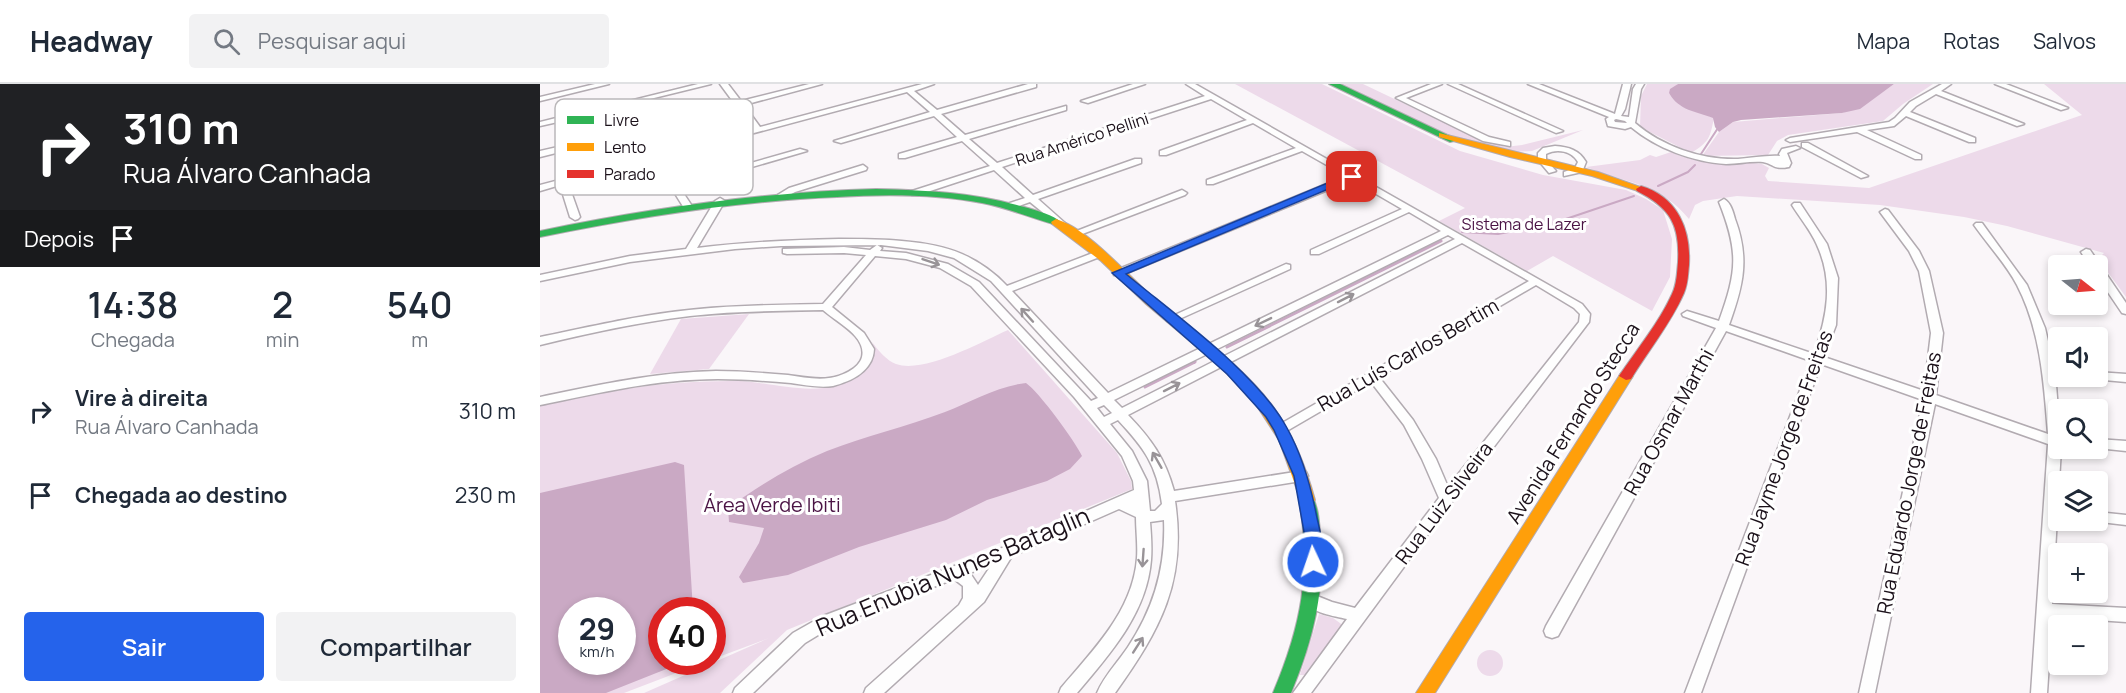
<!DOCTYPE html>
<html lang="pt">
<meta charset="utf-8">
<style>
:root{--surface:#fff;--page:#f2f2f3;--text:#1f2937;--muted:#747a83;--line:#e0e1e3;--accent:#2563eb}
body{margin:0;font-family:Manrope,sans-serif;background:var(--page);color:var(--text);height:100vh;display:flex;flex-direction:column;font-size:22px;white-space:nowrap}
*{box-sizing:border-box;margin:0}
p{font-size:20px;color:var(--muted)}
.icon{flex:none;width:33px;height:33px;fill:none;stroke:currentColor;stroke-width:2;stroke-linecap:round;stroke-linejoin:round}
.map{position:relative;flex:1;overflow:hidden}
.sheet{display:flex;flex-direction:column;background:var(--surface);width:540px}
.sheet>*{flex:none}
.hud{background:#202124;color:#fff;overflow:hidden}
.needle{width:39px;rotate:107deg}
.tools{position:absolute;left:1508px;top:171px;display:grid;gap:12px}
.tools a{display:grid;place-items:center;width:60px;height:60px;border-radius:6px;background:var(--surface);box-shadow:0 3px 9px #0003;font-size:30px}
.speed{position:absolute;left:18px;top:513px;display:flex;gap:12px;font-size:30px;font-weight:700;text-align:center}
.speed>*{display:grid;place-content:center;width:78px;height:78px;border-radius:50%;background:var(--surface);box-shadow:0 3px 9px #0003;line-height:1}
.speed small{font-size:15px;font-weight:400}
.speed .limit{border:9px solid #d22;background:#fff;color:#111}
.pin{position:absolute;display:grid;place-items:center;width:51px;height:51px;color:#fff;margin:-26px;border-radius:12px;box-shadow:0 3px 9px #0006}
.me{position:absolute;width:66px;margin:-33px;rotate:357deg;stroke-linejoin:round;filter:drop-shadow(0 0 4px #0008)}
.turn{display:flex;align-items:center;gap:21px;height:126px;padding:0 24px;font-size:27px}
.turn .icon{width:78px;height:78px;stroke-width:2.5}
.turn b{display:block;font-size:42px;line-height:51px}
.then{display:flex;align-items:center;height:57px;padding:0 24px;background:#0003;gap:12px;font-size:22px}
.eta{display:flex;justify-content:space-evenly;align-items:center;height:102px;text-align:center}
.eta b{font-size:36px;font-weight:600;line-height:42px}
.primary-button{display:flex;gap:12px;margin-top:auto;padding:12px 24px}
.primary-button a{flex:1;height:69px;border-radius:6px;background:var(--accent);color:#fff;font-size:24px;font-weight:600;line-height:69px;text-align:center}
.primary-button a+a{background:var(--page);color:var(--text)}
ul{padding:0;list-style:none}
li{display:flex;align-items:center;gap:18px;height:84px;padding:0 24px}
li div{flex:1}
li b{display:block;font-size:22px}
li em{font-style:normal}
header{display:flex;align-items:center;gap:36px;box-sizing:border-box;height:84px;padding:0 30px;background:var(--surface);border-bottom:2px solid var(--line)}
header strong{font-size:28px}
nav{display:flex;gap:33px;margin-inline-start:auto;font-size:21px}
.search{width:420px;height:54px;background:var(--page);display:flex;align-items:center;gap:15px;box-sizing:border-box;padding:0 21px;border-radius:6px;color:var(--muted);font-size:22px}
main{display:flex;flex:1;min-height:0}
.map>svg:first-child{display:block}
</style>
<header>
<strong>Headway</strong>
<div class="search"><svg class="icon" aria-label="search" viewBox="0 0 24 24"><circle cx="10" cy="10" r="6"/><path d="M15 15l6 6"/></svg>Pesquisar aqui</div>
<nav><a>Mapa</a><a>Rotas</a><a>Salvos</a></nav>
</header>
<main>
<section class="sheet">
<div class="hud">
<div class="turn"><svg class="icon" aria-label="right" viewBox="0 0 24 24"><path d="M7 20v-9h11M14 6l5 5-5 5"/></svg><div><b>310 m</b>Rua Álvaro Canhada</div></div>
<div class="then">Depois<svg class="icon" aria-label="arrive" viewBox="0 0 24 24"><path d="M6 21V4h12l-3 4 3 4H6"/></svg></div>
</div>
<div class="eta">
<div><b>14:38</b><p>Chegada</p></div>
<div><b>2</b><p>min</p></div>
<div><b>540</b><p>m</p></div>
</div>
<ul>
<li><svg class="icon" aria-label="right" viewBox="0 0 24 24"><path d="M7 20v-9h11M14 6l5 5-5 5"/></svg><div><b>Vire à direita</b><p>Rua Álvaro Canhada</p></div><em>310 m</em></li>
<li><svg class="icon" aria-label="arrive" viewBox="0 0 24 24"><path d="M6 21V4h12l-3 4 3 4H6"/></svg><div><b>Chegada ao destino</b></div><em>230 m</em></li>
</ul>
<div class="primary-button"><a>Sair</a><a>Compartilhar</a></div>
</section>
<div class="map">
<svg width="1586" height="609" viewBox="0 0 1586 609">
<rect width="100%" height="100%" fill="#faf6f9"/>
<!-- green -->
<g fill="#eddaea" fill-rule="evenodd">
<polygon points="695,0 782,0 920,67 1003,91 1086,106 1106,115 1123,126 1132,155 1130,193 1112,227 1013,172 987,187 899,137 925,124"/>
<polygon points="798,0 823,0 928,50 965,63 982,61 1043,46 992,67 973,68 913,53"/>
<path d="M1107,0H1138L1129,9C1139,27 1157,26 1174,34C1170,54 1169,58 1151,69L1100,43L1101,12Z"/>
<polygon points="1354,0 1393,0 1363,20 1343,37 1248,51 1237,57 1228,71 1162,72 1179,48 1193,38 1302,29 1324,21"/>
<path d="M1504,0H1586V213L1558,175L1564,169L1467,142L1424,133L1340,121L1197,112L1163,117L1155,121L1149,135C1120,99 1085,99 1046,83L1100,76L1110,71L1116,73L1131,68C1167,84 1187,75 1222,80L1229,84L1225,92L1228,97L1329,104L1542,31Z"/>
<polygon points="209,230 169,285 110,290 141,235"/>
<path d="M468,246L577,369L591,397L592,405L247,546L180,609H104L229,554L173,575L172,526H122V578H165L84,609H0V322C51,311 102,300 154,298C169,297 185,297 200,297C227,298 269,311 295,301C311,295 343,279 332,258C338,266 347,277 356,280C384,290 441,258 468,246ZM32,526H82V578H32Z"/>
<polygon points="779,530 793,534 804,542 768,591 760,591"/>
<circle cx="950" cy="579" r="13"/>
</g>
<!-- water -->
<g fill="#caa9c4" fill-rule="evenodd">
<path d="M1138,0H1354L1320,25L1302,29L1201,36L1193,38L1179,48L1175,43L1173,34C1156,27 1139,27 1129,9L1130,5Z"/>
<path d="M486,299C499,308 535,357 542,372L530,385L507,397L447,416L406,436L319,463L248,491L203,499L199,493L219,459L224,444L189,438L188,424C220,401 251,382 287,367C325,352 366,343 405,328C431,318 458,302 486,299Z"/>
<path d="M135,378L144,381L153,526H122V578H144L66,609H0V409ZM32,526H82V578H32Z"/>
</g>
<g fill="none" stroke-linecap="round" stroke-linejoin="round">
<!-- stream-far1 -->
<g stroke="#caa9c4" stroke-width="2">
<polyline points="1161,70 1178,44"/>
<polyline points="1118,102 1148,88 1155,81"/>
<polyline points="922,148 958,150 1011,140 1094,112"/>
</g>
<!-- stream -->
<g stroke="#caa9c4" stroke-width="3">
<polyline points="687,263 901,157"/>
<polyline points="605,303 655,278"/>
</g>
<!-- street casing -->
<g stroke="#b2abb1" stroke-width="3">
<g id="street">
<polygon points="55,0 69,0 0,17 0,13"/>
<polygon points="158,0 171,0 57,28 53,26"/>
<path d="M180,0H188L201,17L269,0H282L204,21L220,43L382,0H394L374,7L397,26L488,0H496V3L401,30L425,51L526,22V26L429,55L457,79L665,12L646,0H655L1042,220L1050,230L1049,238L911,419L771,609H753L807,535C794,532 771,529 764,516L767,511L772,510L792,518L815,524L899,414L882,375L864,341L831,298L745,348H737L735,345L737,342L989,197L922,159L588,331C611,355 625,374 634,407L761,387L766,388L768,392L766,396L761,397L635,417C647,498 620,546 575,609H557C564,592 578,578 588,563C614,524 626,483 624,436L610,438C611,450 612,463 611,476C607,529 570,570 537,609H519L521,604C553,566 593,527 597,474C598,461 596,446 596,433L579,425L472,472L444,518L344,609H324L326,604L419,521L423,514V502L414,495L293,542L265,559L213,609H193L195,604L253,549L283,532L462,464L594,406L593,397L582,372L534,313L431,202L400,184L366,175L335,172L292,223L324,249L334,265C333,287 312,297 293,302C279,304 265,301 251,299C227,297 202,295 178,295C117,295 59,309 0,321V313C58,301 116,288 176,287C200,287 224,289 248,291C262,293 276,296 289,294C300,293 319,285 322,273C327,252 296,238 283,226C239,227 194,227 150,232C99,238 49,249 0,261V253C49,243 99,231 149,226C194,221 238,221 283,220L326,171L304,169L247,170L243,169V165L304,163L330,166L337,161L342,164L340,167L366,169L408,180L439,198L551,317L558,314L451,197L414,174L388,167L341,161L241,162L195,165L90,178L0,197V191L90,172L146,165L175,117L180,114L185,117L157,164C204,158 251,156 299,155C336,155 388,155 422,170C438,177 455,189 467,202L558,167L562,168V172L472,207L568,309L901,147L869,128L779,170H771V166L862,125L812,96L582,191H574V187L806,92L762,67L673,100H667V96L756,64L713,39L626,71H620V67L707,36L671,15L462,83L493,111L595,75H601V79L498,115L525,139V143L522,144L490,118L473,124H467V120L485,114L454,86L378,111H372V107L450,82L422,57L365,74H359V70L417,53L394,32L301,59L294,57L390,28L367,8L121,74L137,100L260,65L267,67L140,104L152,122L150,124H144L114,76L28,99L40,133L38,135L35,136L30,133L20,101L0,107V101L213,45L197,23L83,52L79,50L194,19ZM908,151L915,155L582,324L574,316ZM996,201L1034,224L1040,230L1039,238L908,403L896,375L873,336L839,293ZM564,321L572,329L564,333L557,324ZM578,336C604,364 617,381 622,420L615,427H610L607,397L592,367L570,340ZM452,480L438,501L430,489Z"/>
<polygon points="593,0 605,0 548,19 541,17"/>
<polygon points="891,0 902,0 866,14 949,53 970,58 970,62 943,57 856,14"/>
<polygon points="908,0 918,0 1023,47 1016,49"/>
<path d="M988,0H999L1075,30L1083,0H1091L1085,25L1081,32L1089,33L1093,5L1096,0H1104L1101,5L1095,39C1123,63 1162,76 1198,75C1212,74 1227,71 1240,72L1239,70L1242,65L1256,62L1260,64L1247,69L1251,79L1249,83C1233,86 1234,80 1223,78C1211,77 1198,80 1186,80C1153,78 1116,64 1091,43L1085,45L1068,42L1066,35L1069,33ZM1076,35L1085,37L1087,39L1075,38L1074,36Z"/>
<polygon points="1402,0 1411,0 1401,7 1484,40 1477,42 1396,10 1376,22 1370,28 1435,54 1435,58 1429,58 1366,32 1354,42 1327,46 1381,71 1381,75 1375,75 1317,48 1250,58 1246,56 1250,54 1349,38 1355,34 1370,18"/>
<polygon points="1455,0 1466,0 1528,24 1521,26"/>
<polygon points="28,31 31,31 31,35 0,42 0,38"/>
<polygon points="57,54 60,54 60,58 0,73 0,67"/>
<polygon points="1262,59 1268,59 1328,92 1321,94 1262,63"/>
<path d="M1015,62C1029,63 1039,66 1046,78L1042,88L1024,92V88L1035,84L1038,78C1032,67 1017,64 1006,70V76L1016,87L1009,89L998,76V69L1003,64Z"/>
<polygon points="323,81 327,84 326,86 255,108 244,114 238,114 236,112 249,104"/>
<polygon points="642,106 647,109 645,111 537,152 534,153 529,150"/>
<path d="M1184,115C1191,119 1193,128 1195,135C1210,175 1203,202 1189,241L1274,270C1287,233 1294,198 1277,161C1271,147 1260,134 1252,121L1254,119H1260L1287,160L1298,194L1296,241L1284,273L1384,307L1391,249L1379,187L1369,167L1340,128L1345,125L1348,126L1379,167L1389,187L1403,249L1396,311L1508,350C1504,300 1501,247 1477,201C1466,180 1448,161 1434,141L1436,139H1442L1487,201L1505,244L1515,288L1518,326V364H1521L1512,520L1586,524V538L1512,533L1507,609H1491L1508,360L1395,320L1335,609H1319L1383,316L1281,280L1161,609H1145L1271,277L1186,247L1018,552L1012,554L1006,552L1004,547L1006,542L1176,244L1143,232L1142,230L1147,227L1179,237C1197,187 1199,168 1179,118Z"/>
<polygon points="1546,165 1550,166 1586,219 1586,230 1582,229 1557,192 1557,182 1550,182 1541,168"/>
<polygon points="746,180 750,181 750,185 635,237 627,237 626,235"/>
<polygon points="1557,288 1586,290 1586,298 1553,295 1551,292 1557,292"/>
<polygon points="1557,355 1586,357 1586,367 1557,364"/>
<polygon points="1557,428 1586,431 1586,441 1552,437 1557,436"/>
</g>
</g>
<!-- fast casing -->
<g stroke="#b2abb1" stroke-width="2">
<g id="fast">
<polygon points="789,0 800,0 918,56 910,58"/>
<path d="M336,105C388,106 438,109 488,124C498,127 513,131 521,138L516,141C491,134 468,124 442,119C395,110 345,110 297,113C197,117 98,133 0,153V147C111,124 223,108 336,105Z"/>
<path d="M767,410L772,412C778,422 779,436 780,448C786,505 773,556 751,609H733C761,543 772,488 759,416L762,412Z"/>
</g>
</g>
<!-- slow casing -->
<g stroke="#b2abb1" stroke-width="2">
<g id="slow">
<polygon points="899,49 1058,88 1106,105 1101,108 1052,92 970,73 899,53"/>
<path d="M516,135C549,145 589,193 616,216C656,251 702,280 734,324C754,352 766,383 775,416L772,420L767,422L762,420L739,356L711,313L677,280L606,220L561,177L512,140L511,138Z"/>
<polygon points="1086,288 1093,292 895,609 876,609 1081,289"/>
</g>
</g>
<!-- jam casing -->
<g stroke="#b2abb1" stroke-width="2">
<path id="jam" d="M1101,102C1138,113 1151,146 1149,181C1148,190 1148,200 1144,209C1131,239 1108,267 1091,295L1086,296L1079,292C1097,265 1119,239 1132,210C1137,200 1137,188 1138,178C1140,140 1130,124 1097,107L1096,105Z"/>
</g>
<!-- street -->
<use href="#street" fill="#fefefe" fill-rule="evenodd"/>
<!-- fast -->
<use href="#fast" fill="#30b455" fill-rule="evenodd"/>
<!-- slow -->
<use href="#slow" fill="#ff9f0a" fill-rule="evenodd"/>
<!-- jam -->
<use href="#jam" fill="#e5322d" fill-rule="evenodd"/>
</g>
<!-- one-way arrows -->
<defs><path id="oneway-shaft" d="M-6 0H5M1.5-3L5.5 0L1.5 3" fill="none" stroke-width="1.6" stroke-linecap="round" stroke-linejoin="round" transform="scale(1.5)"/></defs>
<g stroke="#989397">
<use href="#oneway-shaft" transform="translate(391 178) rotate(19)"/>
<use href="#oneway-shaft" transform="translate(806 214) rotate(-27)"/>
<use href="#oneway-shaft" transform="translate(487 231) rotate(-132)"/>
<use href="#oneway-shaft" transform="translate(723 238) rotate(154)"/>
<use href="#oneway-shaft" transform="translate(632 303) rotate(-27)"/>
<use href="#oneway-shaft" transform="translate(617 376) rotate(-120)"/>
<use href="#oneway-shaft" transform="translate(603 474) rotate(94)"/>
<use href="#oneway-shaft" transform="translate(598 561) rotate(-57)"/>
</g>
<!-- route -->
<path fill="#2563eb" stroke="#184099" stroke-width="1.5" d="M809,90L817,93L586,190C634,230 718,290 747,344C762,371 770,399 776,429C779,445 787,467 779,483L773,485L768,483L765,478L766,459L754,392L734,346L726,333L687,290L572,189Z"/>
<g text-anchor="middle" stroke-width="6" stroke-linejoin="round" paint-order="stroke">
<!-- far-street labels -->
<g font-size="16" fill="#1b111a" stroke="#fff">
<text transform="translate(542 55) rotate(-18)" y="6">Rua Américo Pellini</text>
</g>
<!-- far-park labels -->
<g font-size="16" fill="#4a1344" stroke="#fff">
<text x="984" y="146">Sistema de Lazer</text>
</g>
<!-- street labels -->
<g font-size="20" fill="#1b111a" stroke="#fff">
<text transform="translate(868 271) rotate(-30)" y="7">Rua Luís Carlos Bertim</text>
<text transform="translate(1129 338) rotate(-61)" y="7">Rua Osmar Marthi</text>
<text transform="translate(1033 339) rotate(-58)" y="7">Avenida Fernando Stecca</text>
<text transform="translate(1244 364) rotate(-70)" y="7">Rua Jayme Jorge de Freitas</text>
<text transform="translate(1369 399) rotate(-79)" y="7">Rua Eduardo Jorge de Freitas</text>
<text transform="translate(904 419) rotate(-53)" y="7">Rua Luiz Silveira</text>
</g>
<!-- park labels -->
<g font-size="20" fill="#4a1344" stroke="#fff">
<text x="232" y="428">Área Verde Ibiti</text>
</g>
<!-- near-street labels -->
<g font-size="24" fill="#1b111a" stroke="#fff">
<text transform="translate(413 488) rotate(-23)" y="8">Rua Enubia Nunes Bataglin</text>
</g>
</g>
<!-- legend -->
<rect x="15" y="15" width="198" height="96" rx="9" fill="#fff" stroke="#bbb8ba" stroke-width="1.5"/>
<rect x="27" y="32" width="27" height="8" fill="#30b455"/>
<rect x="27" y="59" width="27" height="8" fill="#ff9f0a"/>
<rect x="27" y="86" width="27" height="8" fill="#e5322d"/>
<g font-size="16" fill="#1b111a">
<text x="64" y="42">Livre</text>
<text x="64" y="69">Lento</text>
<text x="64" y="96">Parado</text>
</g>
</svg>
<div class="tools">
<a><svg class="needle" viewBox="-14 -14 28 28"><path d="M0-13l5 13h-10z" fill="#e53935"/><path d="M0 13l5-13h-10z" fill="#747a83"/></svg></a>
<a><svg class="icon" aria-label="sound" viewBox="0 0 24 24"><path d="M4 9h4l5-4v14l-5-4H4zM17 9q2 3 0 6"/></svg></a>
<a><svg class="icon" aria-label="search" viewBox="0 0 24 24"><circle cx="10" cy="10" r="6"/><path d="M15 15l6 6"/></svg></a>
<a><svg class="icon" aria-label="layers" viewBox="0 0 24 24"><path d="M12 4l9 5-9 5-9-5zM3 14l9 5 9-5"/></svg></a>
<a>+</a>
<a>−</a>
</div>
<div class="speed"><div>29<small>km/h</small></div><div class="limit">40</div></div>
<div class="pin" style="left:812px;top:93px;background:#d93025"><svg class="icon" aria-label="arrive" viewBox="0 0 24 24"><path d="M6 21V4h12l-3 4 3 4H6"/></svg></div>
<svg class="me" style="left:773px;top:478px" viewBox="-20 -20 40 40"><circle r="17" fill="#2563eb" stroke="#fff" stroke-width="3"/><path d="M0-11L8 9 0 5-8 9z" fill="#fff"/></svg>
</div>
</main>
